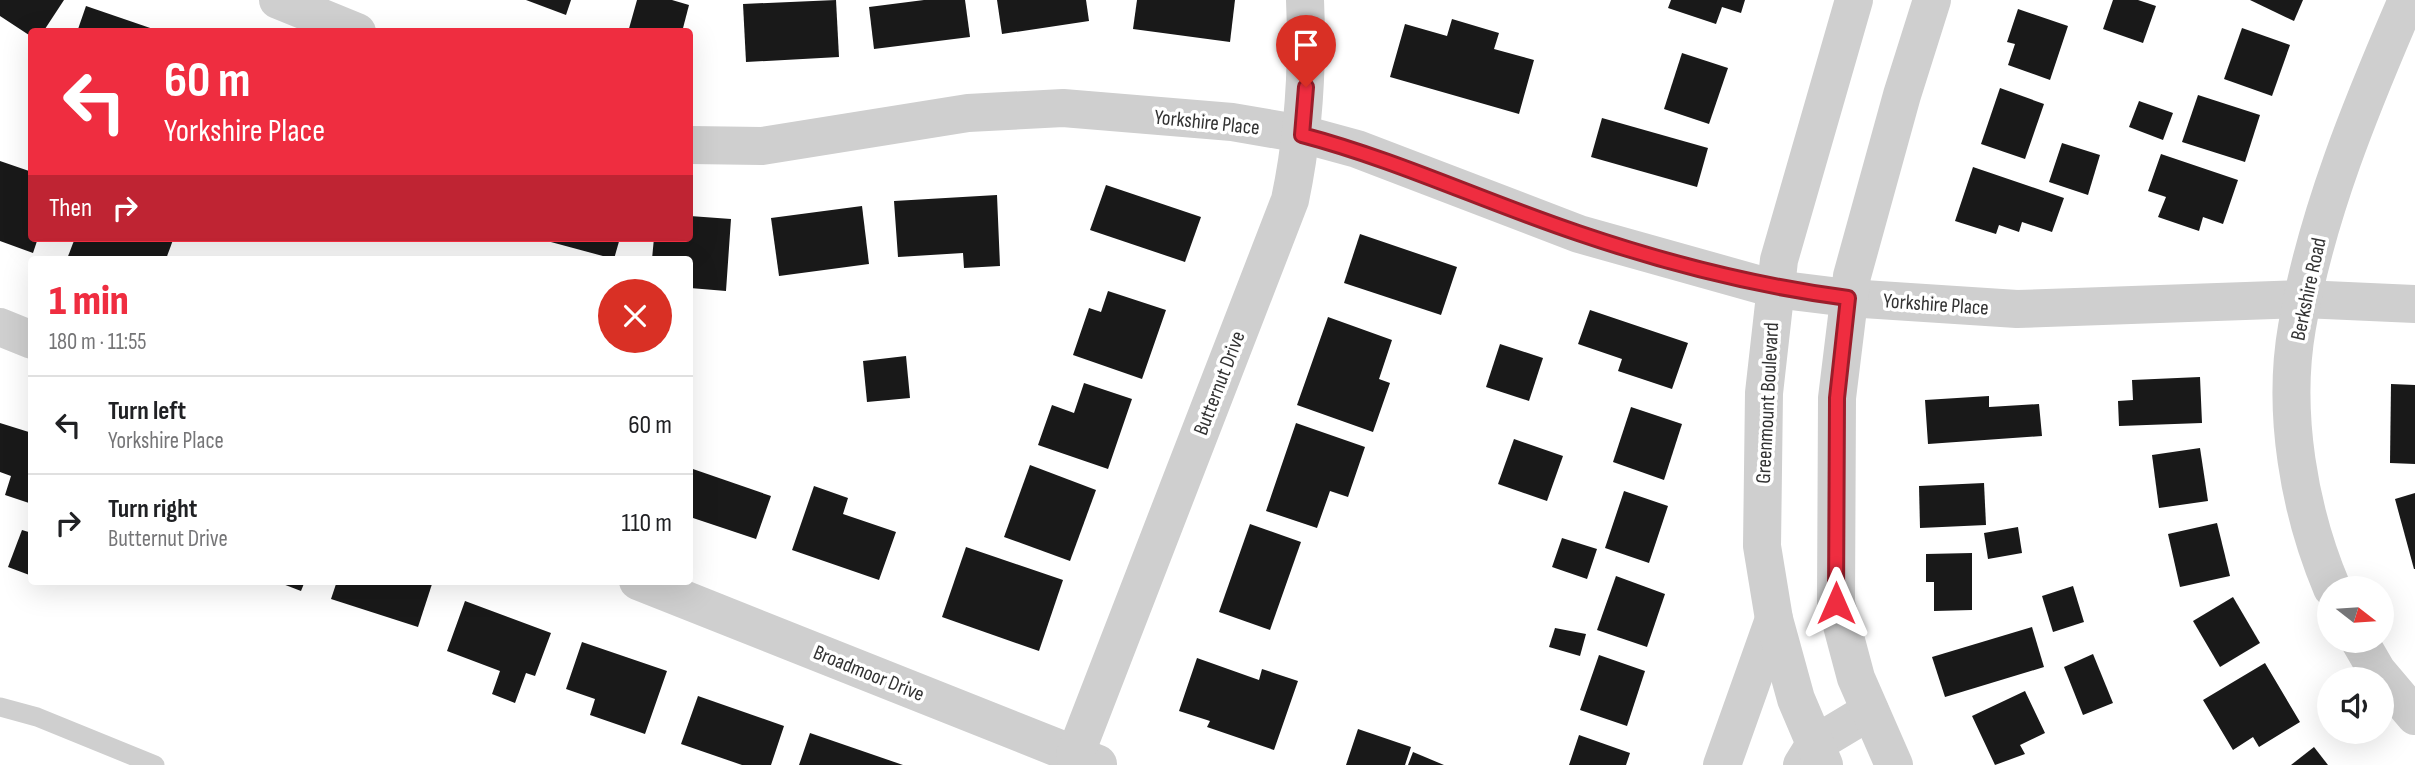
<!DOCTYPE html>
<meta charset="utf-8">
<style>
:root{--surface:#fff;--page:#f2f2f2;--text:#202124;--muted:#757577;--line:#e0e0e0;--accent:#ef2d40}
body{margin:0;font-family:"Sofia Sans Condensed",sans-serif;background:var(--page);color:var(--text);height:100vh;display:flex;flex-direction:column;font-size:26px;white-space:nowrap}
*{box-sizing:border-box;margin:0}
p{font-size:23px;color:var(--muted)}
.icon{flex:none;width:38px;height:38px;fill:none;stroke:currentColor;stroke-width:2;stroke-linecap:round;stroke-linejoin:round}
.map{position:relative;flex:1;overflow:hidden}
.sheet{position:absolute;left:28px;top:256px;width:665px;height:329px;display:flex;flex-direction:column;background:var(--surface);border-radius:7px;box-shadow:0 7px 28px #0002}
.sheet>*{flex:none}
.guide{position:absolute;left:28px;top:28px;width:665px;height:214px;border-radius:7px;box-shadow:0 7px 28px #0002;background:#ef2d40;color:#fff;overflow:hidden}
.needle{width:46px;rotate:107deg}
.fabs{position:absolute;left:2317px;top:576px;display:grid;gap:14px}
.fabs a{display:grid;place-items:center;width:77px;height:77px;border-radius:50%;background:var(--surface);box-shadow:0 7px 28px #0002;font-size:35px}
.pin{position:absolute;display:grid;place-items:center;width:60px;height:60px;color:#fff;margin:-72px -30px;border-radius:50% 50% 50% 0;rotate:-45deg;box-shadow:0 0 7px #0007}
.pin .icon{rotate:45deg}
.me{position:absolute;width:77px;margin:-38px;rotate:0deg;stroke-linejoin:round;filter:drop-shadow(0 0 5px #0008)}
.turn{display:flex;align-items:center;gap:24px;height:147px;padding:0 21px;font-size:32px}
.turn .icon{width:91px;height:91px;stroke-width:2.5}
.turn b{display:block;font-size:49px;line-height:60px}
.then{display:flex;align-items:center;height:66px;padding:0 21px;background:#0003;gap:14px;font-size:26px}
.round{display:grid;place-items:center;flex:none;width:74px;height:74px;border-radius:37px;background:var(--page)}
.head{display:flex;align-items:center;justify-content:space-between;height:119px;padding:0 21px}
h1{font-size:42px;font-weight:800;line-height:52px;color:var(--accent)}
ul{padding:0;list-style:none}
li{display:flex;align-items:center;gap:21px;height:98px;padding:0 21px;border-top:2px solid var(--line)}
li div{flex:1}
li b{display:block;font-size:26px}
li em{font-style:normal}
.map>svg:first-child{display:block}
</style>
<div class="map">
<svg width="2415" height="765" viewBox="0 0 2415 765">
<rect width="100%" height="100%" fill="#fff"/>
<!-- building -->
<g fill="#191919">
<polygon points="0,0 64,0 43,32 32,32 32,37 0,16"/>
<polygon points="526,0 571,0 566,15"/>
<polygon points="637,0 672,0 689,5 682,32 628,32"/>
<polygon points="836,0 839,57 746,62 743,4"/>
<polygon points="924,0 965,0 970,37 874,49 869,7"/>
<polygon points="997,0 1086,0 1089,21 1002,34"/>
<polygon points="1137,0 1235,0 1230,42 1133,29"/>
<polygon points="1671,0 1745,0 1741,13 1722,7 1716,24 1668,8"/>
<polygon points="2113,0 2138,0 2156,6 2143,43 2103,29"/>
<polygon points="2250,0 2303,0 2294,21"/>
<polygon points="86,6 159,31 159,32 77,32"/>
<polygon points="2018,9 2068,26 2050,80 2008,65 2015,44 2007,42"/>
<polygon points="1452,19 1499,33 1494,49 1534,60 1519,114 1390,77 1405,24 1447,36"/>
<polygon points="2242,28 2290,45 2272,96 2224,79"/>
<polygon points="1682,53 1728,68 1709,124 1664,109"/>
<polygon points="2000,88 2044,104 2025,159 1981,144"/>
<polygon points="2198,95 2260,115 2245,162 2182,142"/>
<polygon points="2139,101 2173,113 2163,140 2129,127"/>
<polygon points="1602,118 1708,148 1697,187 1591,157"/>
<polygon points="2062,143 2100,155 2088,195 2049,182"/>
<polygon points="2161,154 2238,180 2223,224 2203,217 2199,231 2158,217 2166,197 2148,191"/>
<polygon points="0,161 32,172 32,238 38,238 33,253 0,241"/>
<polygon points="1973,167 2064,198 2052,232 2022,222 2019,232 1999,225 1996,234 1955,221"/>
<polygon points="1106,185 1201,217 1185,262 1090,230"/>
<polygon points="997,195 1000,266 964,268 963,253 898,257 894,201"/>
<polygon points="862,206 869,264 779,276 771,218"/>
<polygon points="690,216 731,219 726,291 690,288 690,259 652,259 654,238 690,238"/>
<polygon points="1360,234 1457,267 1441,315 1344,283"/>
<polygon points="75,238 166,238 173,240 166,259 67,259"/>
<polygon points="536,238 620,238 614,259"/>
<polygon points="1108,291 1166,310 1142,379 1073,355 1089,308 1101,312"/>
<polygon points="1590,310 1688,343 1672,389 1618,371 1622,359 1578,344"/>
<polygon points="1328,317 1392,340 1379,379 1390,383 1373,432 1297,405"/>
<polygon points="1500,344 1543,358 1529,401 1486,387"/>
<polygon points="906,356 910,398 867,402 863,361"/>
<polygon points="2200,377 2202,423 2119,426 2118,401 2133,400 2132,380"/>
<polygon points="1084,383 1132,399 1108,469 1038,445 1052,405 1074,413"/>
<polygon points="2391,384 2415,385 2415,464 2390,463"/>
<polygon points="1989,396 1989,407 2039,404 2042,436 1928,444 1925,400"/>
<polygon points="1631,407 1682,424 1664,480 1613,462"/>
<polygon points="0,423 32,433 32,504 5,495 11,476 0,472"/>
<polygon points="1296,423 1365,447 1348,497 1330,491 1317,528 1266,511"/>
<polygon points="1514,439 1563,456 1547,501 1498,484"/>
<polygon points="2200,448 2208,501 2159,508 2152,455"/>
<polygon points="1030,465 1096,490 1070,561 1004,537"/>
<polygon points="690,468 771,496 756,539 690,517"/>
<polygon points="1984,483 1986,525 1920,528 1919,486"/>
<polygon points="814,486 848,498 843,514 896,532 879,580 792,550"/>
<polygon points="1624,491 1668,506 1649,563 1605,548"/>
<polygon points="2415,493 2415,569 2414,569 2395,499"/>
<polygon points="2217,523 2230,576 2180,587 2168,534"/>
<polygon points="1250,524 1301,542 1270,630 1219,612"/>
<polygon points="2018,527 2022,553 1988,559 1984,533"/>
<polygon points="22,530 32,533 32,576 8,567"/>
<polygon points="1562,538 1597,549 1587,579 1552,567"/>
<polygon points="966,547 1063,580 1039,651 942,617"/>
<polygon points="1972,553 1972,610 1934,611 1934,582 1926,582 1926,554"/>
<polygon points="1616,576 1665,594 1647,647 1597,630"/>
<polygon points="275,581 305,581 301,591"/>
<polygon points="337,581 433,581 418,627 331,599"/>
<polygon points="2073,586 2084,622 2053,632 2042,596"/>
<polygon points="2233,597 2260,643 2220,667 2193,621"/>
<polygon points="465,601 551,633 535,676 526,673 515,703 492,694 500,671 447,651"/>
<polygon points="2032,627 2044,667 1945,697 1932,657"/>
<polygon points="1555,628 1586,634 1580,656 1549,647"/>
<polygon points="582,642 667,671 645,734 590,715 595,699 566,689"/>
<polygon points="2093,654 2113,703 2083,715 2064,667"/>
<polygon points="1599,655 1645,671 1627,726 1580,710"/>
<polygon points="1197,658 1259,680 1262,669 1298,681 1274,750 1207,727 1210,721 1179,711"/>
<polygon points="2265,663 2300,722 2259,747 2253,737 2233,750 2203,700"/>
<polygon points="2025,691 2045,733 2020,745 2025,754 1995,765 1972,716"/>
<polygon points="698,696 784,726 771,765 742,765 681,744"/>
<polygon points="1358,729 1411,747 1405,765 1346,765"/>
<polygon points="810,733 903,765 799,765"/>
<polygon points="1579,735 1630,753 1626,765 1569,765"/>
<polygon points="2314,747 2328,765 2291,765"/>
<polygon points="1413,752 1444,765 1408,765"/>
</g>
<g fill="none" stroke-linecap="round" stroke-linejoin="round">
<!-- lane -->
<polyline stroke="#cfcfcf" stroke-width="19" points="0,707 37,717 155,765"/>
<!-- street -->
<g stroke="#cfcfcf" stroke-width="38">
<polyline points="278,0 357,32"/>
<polyline points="690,145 762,146 968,113 1063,108 1232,122 1302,134 1357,149 1579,234 1775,289 1848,298 2017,309 2303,299 2415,304"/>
<polyline points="0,327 32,340"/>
<polyline points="638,581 1098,764"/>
<path d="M2332,588C2299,510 2282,412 2297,327C2316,215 2362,104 2407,0"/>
<polyline points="2359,640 2377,671 2415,716"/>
<path d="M1075,755L1290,200C1304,133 1308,68 1305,0"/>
<polyline points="1722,765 1774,619"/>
<polyline points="1802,765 1815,744 1870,711"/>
<polyline points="1824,765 1796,699 1774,619 1762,546 1764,393 1779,260 1854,0"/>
<polyline points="1894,765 1856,678 1836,603 1837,398 1852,276 1902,95 1932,0"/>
</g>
</g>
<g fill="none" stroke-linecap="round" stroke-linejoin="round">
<!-- route casing -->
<g stroke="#9b1d2a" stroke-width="18">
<path id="route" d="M1306,87L1302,135C1397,160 1485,202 1578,233C1666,263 1756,286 1848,298L1837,398L1836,603"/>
</g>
<!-- route -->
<use href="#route" stroke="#ef2d40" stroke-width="12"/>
</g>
<g text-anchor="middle" stroke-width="7" stroke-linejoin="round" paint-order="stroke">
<!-- street labels -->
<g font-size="21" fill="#323232" stroke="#fff">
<text transform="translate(1207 122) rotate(6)" y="7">Yorkshire Place</text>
<text transform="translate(2308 289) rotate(-78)" y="7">Berkshire Road</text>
<text transform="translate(1936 304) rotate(4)" y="7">Yorkshire Place</text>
<text transform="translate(1219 383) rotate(-69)" y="7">Butternut Drive</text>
<text transform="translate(1767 403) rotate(-87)" y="7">Greenmount Boulevard</text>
<text transform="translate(869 673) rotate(22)" y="7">Broadmoor Drive</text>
</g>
</g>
</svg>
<div class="fabs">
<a><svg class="needle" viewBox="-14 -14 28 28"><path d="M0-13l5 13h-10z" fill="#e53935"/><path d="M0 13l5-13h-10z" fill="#757577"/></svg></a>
<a><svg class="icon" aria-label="sound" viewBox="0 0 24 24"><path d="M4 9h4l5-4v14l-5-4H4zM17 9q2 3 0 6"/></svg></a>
</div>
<div class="pin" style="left:1306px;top:87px;background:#d93025"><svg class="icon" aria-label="arrive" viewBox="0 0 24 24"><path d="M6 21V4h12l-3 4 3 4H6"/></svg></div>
<svg class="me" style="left:1836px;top:603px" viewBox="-20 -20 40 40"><path d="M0-17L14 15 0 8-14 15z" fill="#ef2d40" stroke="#fff" stroke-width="4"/></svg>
<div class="guide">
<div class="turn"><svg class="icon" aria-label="left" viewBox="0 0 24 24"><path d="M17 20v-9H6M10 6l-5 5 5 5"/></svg><div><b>60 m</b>Yorkshire Place</div></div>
<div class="then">Then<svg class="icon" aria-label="right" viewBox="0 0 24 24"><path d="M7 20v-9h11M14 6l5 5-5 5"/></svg></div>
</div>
<section class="sheet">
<div class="head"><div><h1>1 min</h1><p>180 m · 11:55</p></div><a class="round" style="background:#d93025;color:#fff"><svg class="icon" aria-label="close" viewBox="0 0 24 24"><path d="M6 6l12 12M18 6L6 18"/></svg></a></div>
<ul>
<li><svg class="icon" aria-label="left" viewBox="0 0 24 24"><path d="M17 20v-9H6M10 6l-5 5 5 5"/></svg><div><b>Turn left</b><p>Yorkshire Place</p></div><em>60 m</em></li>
<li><svg class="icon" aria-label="right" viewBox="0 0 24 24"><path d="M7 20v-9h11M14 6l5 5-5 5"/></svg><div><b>Turn right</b><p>Butternut Drive</p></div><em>110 m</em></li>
</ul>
</section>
</div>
